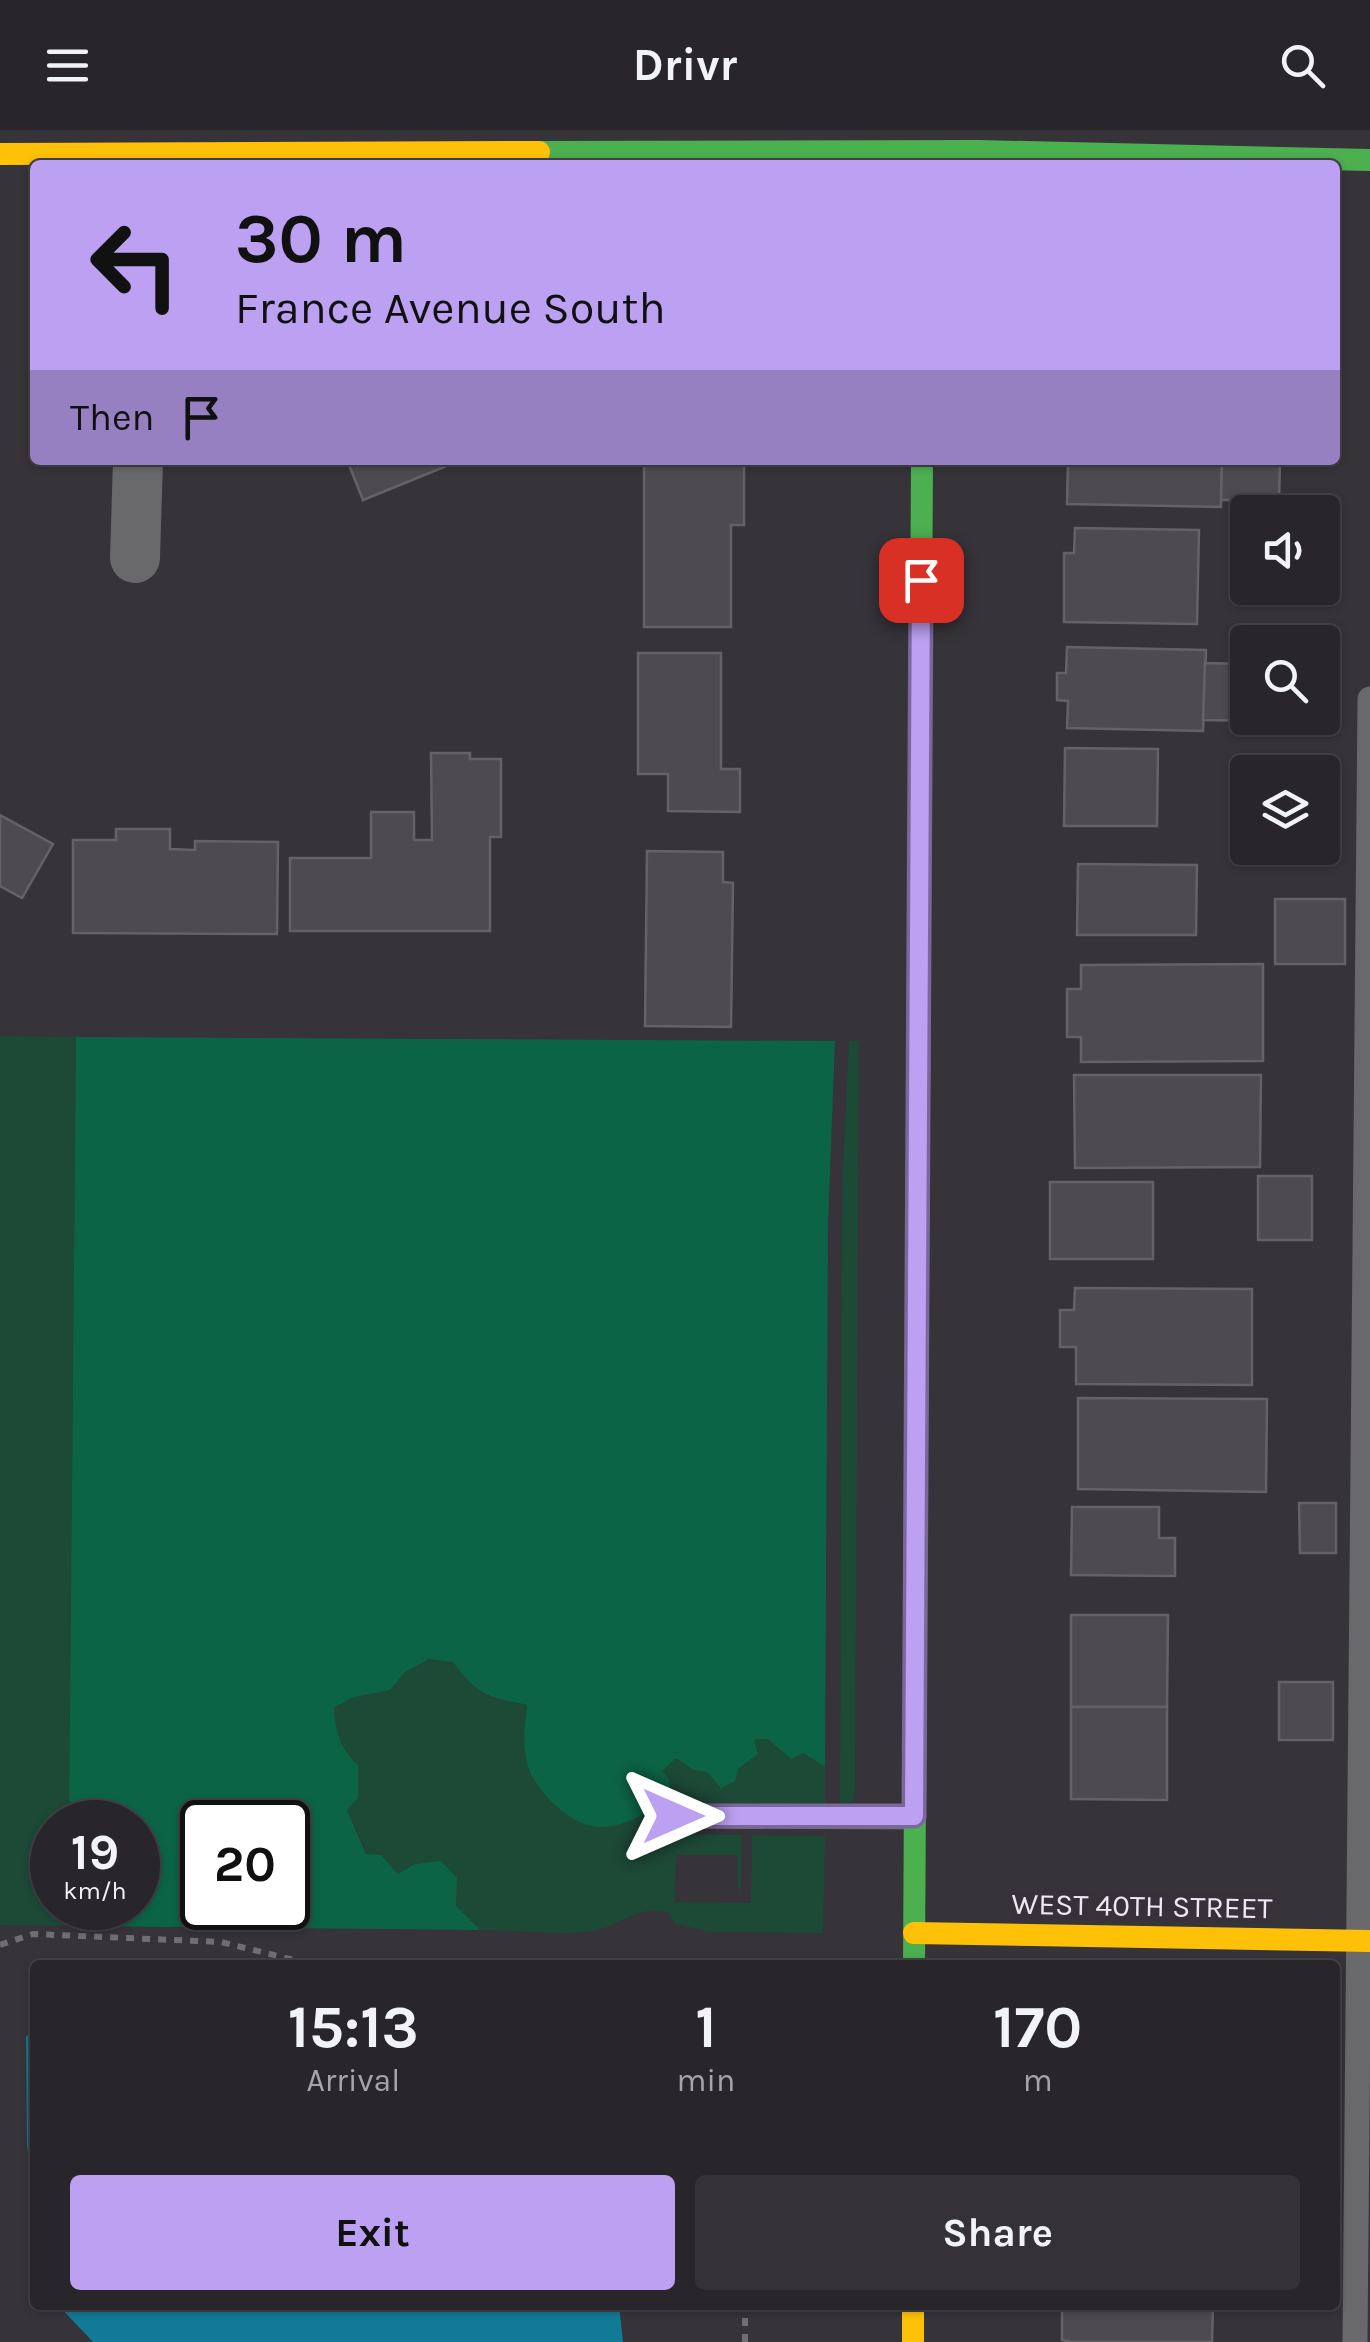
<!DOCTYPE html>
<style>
:root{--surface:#28262b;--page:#343237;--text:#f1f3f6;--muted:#a5a5a9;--line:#444347;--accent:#bca0f2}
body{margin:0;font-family:Karla,sans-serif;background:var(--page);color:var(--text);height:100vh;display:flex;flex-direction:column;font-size:38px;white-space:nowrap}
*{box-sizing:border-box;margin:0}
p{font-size:32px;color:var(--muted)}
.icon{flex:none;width:55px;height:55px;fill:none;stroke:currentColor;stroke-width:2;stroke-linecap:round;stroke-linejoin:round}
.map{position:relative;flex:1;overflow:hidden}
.details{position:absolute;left:30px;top:1830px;width:1310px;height:350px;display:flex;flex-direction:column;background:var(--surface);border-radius:10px;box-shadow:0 2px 8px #0004,0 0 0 2px var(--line)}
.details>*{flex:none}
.top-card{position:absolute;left:30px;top:30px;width:1310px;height:305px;border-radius:10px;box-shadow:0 2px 8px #0004,0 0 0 2px var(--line);background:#bca0f2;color:#111;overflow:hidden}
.tools{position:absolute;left:1230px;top:365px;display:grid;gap:20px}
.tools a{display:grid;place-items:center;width:110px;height:110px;border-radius:10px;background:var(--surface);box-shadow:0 2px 8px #0004,0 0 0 2px var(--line);font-size:50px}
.speed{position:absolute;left:30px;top:1670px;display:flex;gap:20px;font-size:50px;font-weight:700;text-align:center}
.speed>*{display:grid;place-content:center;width:130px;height:130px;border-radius:50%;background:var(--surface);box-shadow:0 2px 8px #0004,0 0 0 2px var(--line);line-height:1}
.speed small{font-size:25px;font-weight:400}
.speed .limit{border:5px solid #111;border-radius:15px;background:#fff;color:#111}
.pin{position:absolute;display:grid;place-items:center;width:85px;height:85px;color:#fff;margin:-42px;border-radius:20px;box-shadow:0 5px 15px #0006}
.me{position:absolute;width:110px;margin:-55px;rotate:90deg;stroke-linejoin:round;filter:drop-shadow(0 0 8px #0008)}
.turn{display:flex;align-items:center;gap:35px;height:210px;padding:0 40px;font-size:45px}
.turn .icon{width:130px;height:130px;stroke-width:2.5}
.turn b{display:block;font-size:70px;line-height:85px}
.then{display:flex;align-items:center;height:95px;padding:0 40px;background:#0003;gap:20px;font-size:38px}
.eta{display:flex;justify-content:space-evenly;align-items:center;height:170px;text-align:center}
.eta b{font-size:60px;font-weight:700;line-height:70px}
.action{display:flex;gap:20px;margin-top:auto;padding:20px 40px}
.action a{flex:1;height:115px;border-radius:10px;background:var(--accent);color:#111;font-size:40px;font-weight:700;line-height:115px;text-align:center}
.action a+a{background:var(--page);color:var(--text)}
header{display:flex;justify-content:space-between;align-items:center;height:130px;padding:0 40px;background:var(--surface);font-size:45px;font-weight:700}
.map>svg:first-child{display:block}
</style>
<header><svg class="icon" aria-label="menu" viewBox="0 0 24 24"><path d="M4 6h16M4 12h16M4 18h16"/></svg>Drivr<svg class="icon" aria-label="search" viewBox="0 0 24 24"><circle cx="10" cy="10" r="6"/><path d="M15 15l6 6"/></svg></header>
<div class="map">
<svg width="1370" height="2212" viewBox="0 0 1370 2212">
<rect width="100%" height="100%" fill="#363339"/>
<!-- green -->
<g fill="#1d4937">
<polygon points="0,906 76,907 69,1692 52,1692 52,1778 68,1778 68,1796 0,1795"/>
<polygon points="849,911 859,911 855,1660 853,1671 840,1674 842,1057"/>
<path d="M429,1529L453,1532C479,1567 485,1567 527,1575C522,1614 524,1631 545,1665L661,1641L676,1628L693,1640L707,1642L738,1639L758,1624L753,1609H768L790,1628L802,1623L825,1637V1673H667L666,1704L742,1705L741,1759H738L737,1725H676L675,1772L751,1773L752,1705L825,1706L823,1803L711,1802L675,1794L669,1783C640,1773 620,1797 593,1801C557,1806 517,1800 480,1800L456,1776L457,1748L399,1745L381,1725L367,1724L347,1680L348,1626L335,1599L334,1578L350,1568L390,1560L405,1542Z"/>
</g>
<!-- forest -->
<path fill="#0c6447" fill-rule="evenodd" d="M76,907L835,911L828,1092L825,1637L803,1623L791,1629L768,1609H754L758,1624L738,1639L735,1651L721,1658L707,1642L693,1640L676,1628L662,1641L669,1650L671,1665C652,1681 626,1697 600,1697C572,1697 538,1663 529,1639C521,1617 525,1597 527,1575C487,1567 478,1566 453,1532L429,1529L405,1542L390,1560L351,1568L334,1578C335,1601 341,1620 358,1635V1668L347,1680L366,1724L381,1725L398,1744L415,1734L441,1731L457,1748L456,1776L480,1800L68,1796V1778H138V1692H69ZM202,1692H288V1778H202Z"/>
<!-- water -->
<g fill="#127a97">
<polygon points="35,1897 35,2082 27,2015 26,1907"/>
<polygon points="58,2175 619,2175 623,2212 93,2212"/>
</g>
<!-- building -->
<g fill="#4e4b50" stroke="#656267" stroke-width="2.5">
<polygon points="347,330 447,330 449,335 363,370"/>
<polygon points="644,330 744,330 744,395 731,395 731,497 644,497"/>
<polygon points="1068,330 1222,330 1221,377 1067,374"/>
<polygon points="1222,330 1280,330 1279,370 1221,370"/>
<polygon points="1075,398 1199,400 1197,494 1064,492 1064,423 1074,423"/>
<polygon points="1067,517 1206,520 1203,601 1067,598 1068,571 1057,570 1057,543 1066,543"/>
<polygon points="638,523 721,523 721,639 740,639 740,682 668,681 668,644 638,644"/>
<polygon points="1205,533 1248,534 1248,588 1260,588 1260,591 1203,590"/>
<polygon points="1065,618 1158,619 1157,696 1064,696"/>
<polygon points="431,623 470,623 470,629 501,629 501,707 490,707 490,801 290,801 290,728 371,728 371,682 414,682 414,710 432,710"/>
<polygon points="0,685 53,714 22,768 0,756"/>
<polygon points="116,699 170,699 170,719 195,720 195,711 278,712 277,804 73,803 73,710 116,710"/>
<polygon points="647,721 723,722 723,752 733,753 731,897 645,896"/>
<polygon points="1078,734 1197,735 1196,805 1077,805"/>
<rect x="1275" y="769" width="70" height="65"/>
<polygon points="1263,834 1263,931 1081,932 1081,907 1067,907 1067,859 1081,859 1081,835"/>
<polygon points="1074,945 1261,945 1260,1037 1075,1038"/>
<rect x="1258" y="1046" width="54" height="64"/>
<rect x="1050" y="1052" width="103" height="77"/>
<polygon points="1075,1158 1252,1159 1252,1255 1076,1254 1076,1217 1060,1217 1060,1180 1074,1180"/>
<polygon points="1078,1268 1267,1269 1266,1362 1078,1359"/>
<polygon points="1299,1373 1336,1373 1336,1423 1300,1423"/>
<polygon points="1072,1377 1159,1377 1159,1408 1175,1408 1175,1446 1071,1445"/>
<polygon points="1071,1485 1168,1485 1167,1577 1071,1577"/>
<rect x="1279" y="1552" width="54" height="58"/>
<polygon points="1071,1577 1167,1577 1167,1670 1071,1669"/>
<polygon points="1062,2175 1213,2175 1212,2212 1071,2212 1062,2210"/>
</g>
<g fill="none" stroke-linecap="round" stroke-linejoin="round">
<!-- path -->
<g stroke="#6f6f71" stroke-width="6" stroke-dasharray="8 8" stroke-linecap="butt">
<polyline points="0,1815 33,1804 221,1812 314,1835"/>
<polyline points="745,2212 745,2175"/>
</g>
<!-- lane -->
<g stroke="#69696b" stroke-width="25">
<polyline points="673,1686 914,1687"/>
<polyline points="1355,2212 1370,569"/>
</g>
<!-- street -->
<polyline stroke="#69696b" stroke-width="50" points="135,428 138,330"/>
<!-- fast -->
<g stroke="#4caf50" stroke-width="22">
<polyline points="539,22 979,21 1370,30"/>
<polyline points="921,514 922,330"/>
<polyline points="914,1835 919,968"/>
</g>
<!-- slow -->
<g stroke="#ffc107" stroke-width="22">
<polyline points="0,24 539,22"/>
<polyline points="919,968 921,514"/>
<polyline points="914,1803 1370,1811"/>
<polyline points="913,2175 913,2212"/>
</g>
</g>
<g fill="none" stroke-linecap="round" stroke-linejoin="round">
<!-- route casing -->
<g stroke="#7a689d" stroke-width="25">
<polyline id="route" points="673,1686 914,1686 921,450"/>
</g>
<!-- route -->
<use href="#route" stroke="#bca0f2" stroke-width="18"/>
</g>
<g text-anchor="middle" stroke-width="10" stroke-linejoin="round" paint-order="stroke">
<!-- street labels -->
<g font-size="30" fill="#ede9ef" stroke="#37313b">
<text transform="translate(1142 1776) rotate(1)" y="10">WEST 40TH STREET</text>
</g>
</g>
</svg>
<div class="tools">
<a><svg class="icon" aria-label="sound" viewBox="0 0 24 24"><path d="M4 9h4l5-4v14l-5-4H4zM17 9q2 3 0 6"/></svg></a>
<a><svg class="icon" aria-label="search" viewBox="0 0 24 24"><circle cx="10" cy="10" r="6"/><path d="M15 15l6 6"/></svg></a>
<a><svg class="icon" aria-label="layers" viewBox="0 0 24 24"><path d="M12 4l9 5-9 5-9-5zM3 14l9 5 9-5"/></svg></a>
</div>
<div class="speed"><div>19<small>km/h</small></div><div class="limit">20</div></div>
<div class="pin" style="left:921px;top:450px;background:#d93025"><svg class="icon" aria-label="arrive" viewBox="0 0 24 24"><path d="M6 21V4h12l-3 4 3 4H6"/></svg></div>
<svg class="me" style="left:673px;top:1686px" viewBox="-20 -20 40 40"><path d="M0-17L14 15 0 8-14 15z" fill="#bca0f2" stroke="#fff" stroke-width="4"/></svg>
<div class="top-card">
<div class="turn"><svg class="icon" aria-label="left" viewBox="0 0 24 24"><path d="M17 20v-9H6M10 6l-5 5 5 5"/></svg><div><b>30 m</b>France Avenue South</div></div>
<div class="then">Then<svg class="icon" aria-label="arrive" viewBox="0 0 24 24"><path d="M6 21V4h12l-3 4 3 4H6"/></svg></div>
</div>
<section class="details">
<div class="eta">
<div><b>15:13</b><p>Arrival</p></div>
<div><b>1</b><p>min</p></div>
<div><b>170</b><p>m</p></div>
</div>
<div class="action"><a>Exit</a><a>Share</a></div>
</section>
</div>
